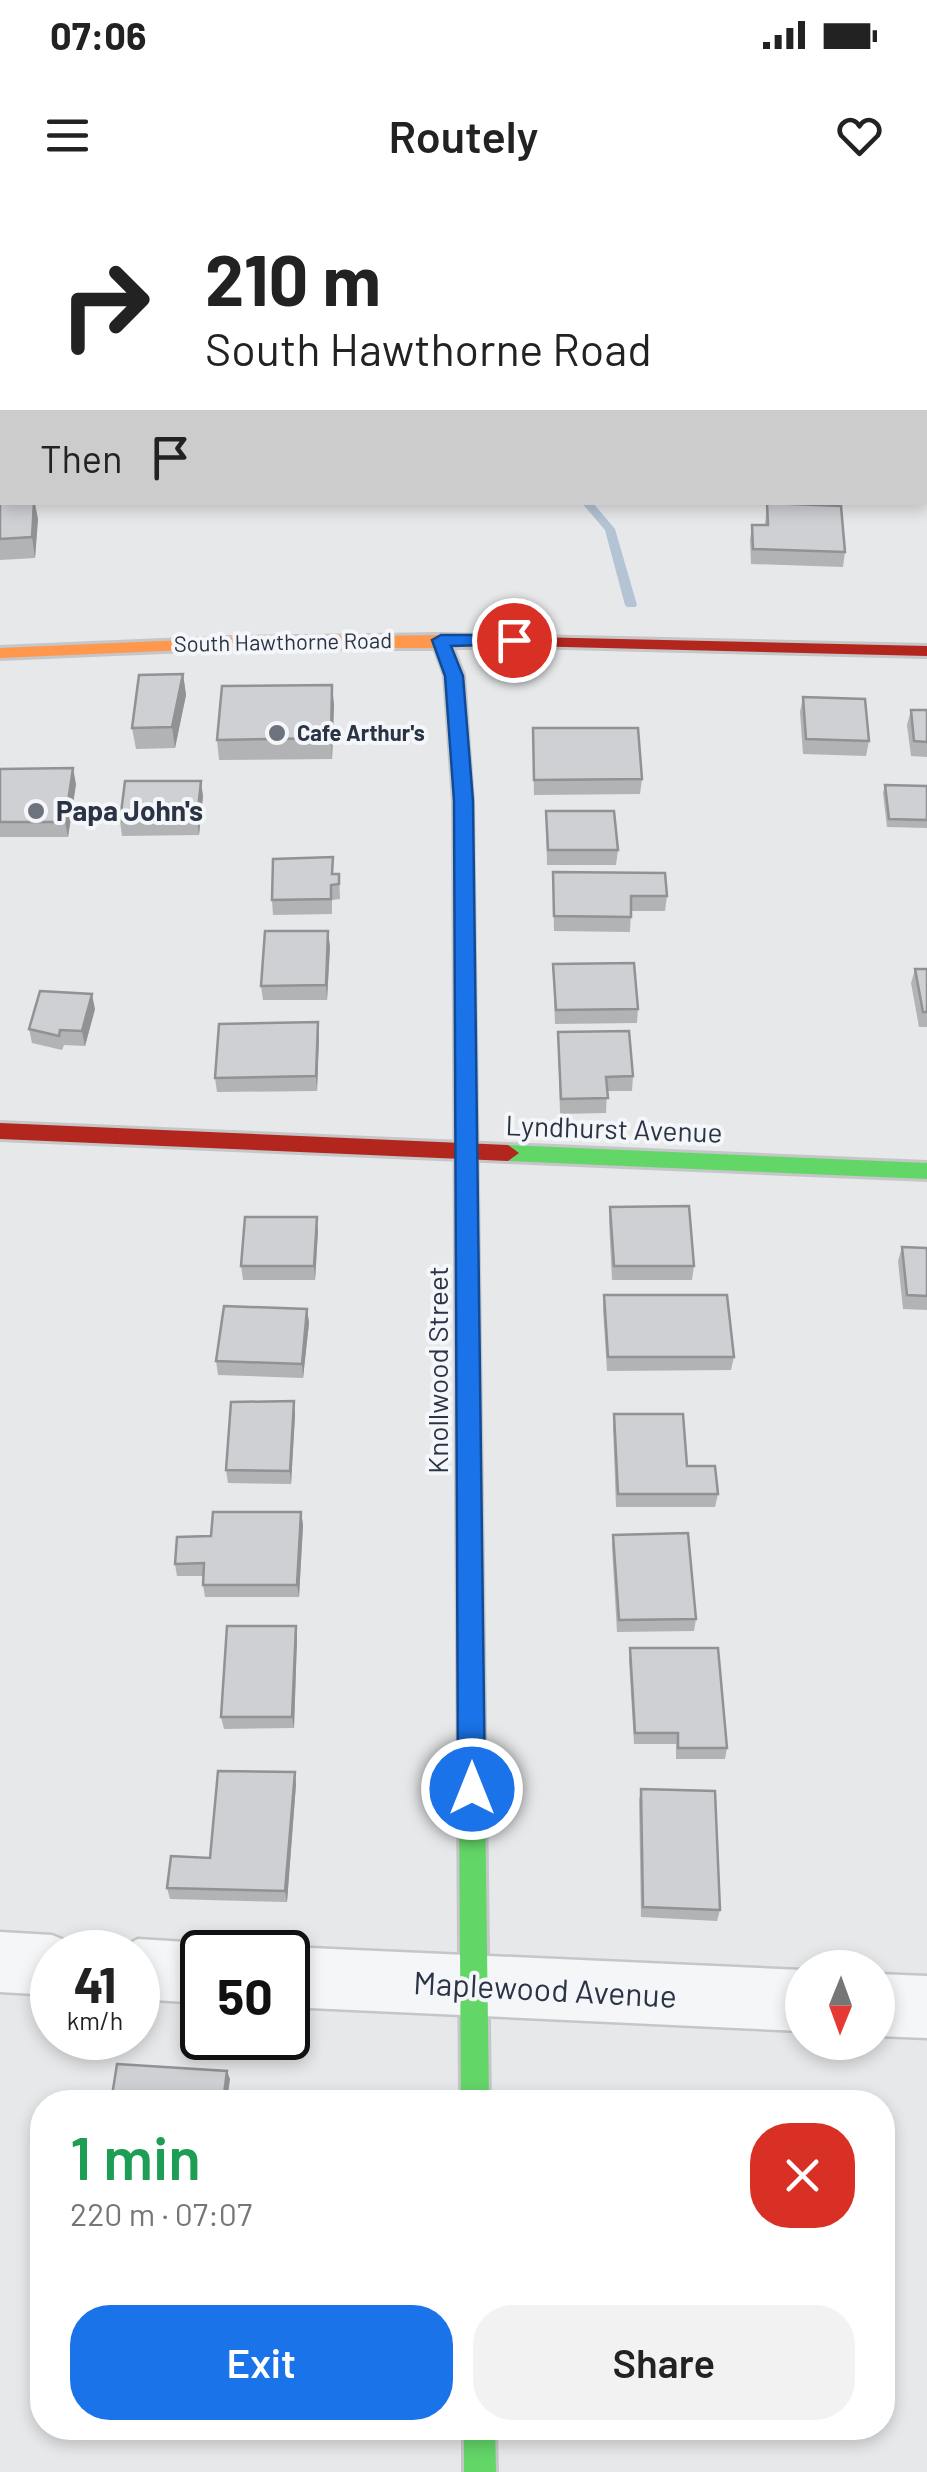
<!DOCTYPE html>
<meta charset="utf-8">
<style>
:root{--surface:#fff;--page:#f2f2f2;--text:#222;--muted:#767676;--accent:#1a73e8}
body{margin:0;font-family:Barlow,sans-serif;background:var(--page);color:var(--text);height:100vh;display:flex;flex-direction:column;font-size:38px;white-space:nowrap}
*{box-sizing:border-box;margin:0}
p{font-size:32px;color:var(--muted)}
.icon{flex:none;width:55px;height:55px;fill:none;stroke:currentColor;stroke-width:2;stroke-linecap:round;stroke-linejoin:round}
.map{position:relative;flex:1;overflow:hidden}
.sheet{position:absolute;left:30px;top:1890px;width:865px;height:350px;display:flex;flex-direction:column;background:var(--surface);border-radius:40px;box-shadow:0 5px 15px #0003}
.sheet>*{flex:none}
.banner{position:absolute;left:0px;top:0px;width:928px;height:305px;box-shadow:0 5px 15px #0003;background:#fff;color:var(--text);overflow:hidden}
.needle{width:65px;rotate:181deg}
.tools{position:absolute;left:785px;top:1750px;display:grid;gap:20px}
.tools a{display:grid;place-items:center;width:110px;height:110px;border-radius:50%;background:var(--surface);box-shadow:0 5px 15px #0003;font-size:50px}
.speed{position:absolute;left:30px;top:1730px;display:flex;gap:20px;font-size:50px;font-weight:700;text-align:center}
.speed>*{display:grid;place-content:center;width:130px;height:130px;border-radius:50%;background:var(--surface);box-shadow:0 5px 15px #0003;line-height:1}
.speed small{font-size:25px;font-weight:400}
.speed .limit{border:5px solid #111;border-radius:15px;background:#fff;color:#111}
.pin{position:absolute;display:grid;place-items:center;width:85px;height:85px;color:#fff;margin:-42px;border:5px solid #fff;border-radius:50%;box-shadow:0 2px 10px #0007}
.me{position:absolute;width:110px;margin:-55px;rotate:0deg;stroke-linejoin:round;filter:drop-shadow(0 0 8px #0008)}
.turn{display:flex;align-items:center;gap:35px;height:210px;padding:0 40px;font-size:45px}
.turn .icon{width:130px;height:130px;stroke-width:2.5}
.turn b{display:block;font-size:70px;line-height:85px}
.then{display:flex;align-items:center;height:95px;padding:0 40px;background:#0003;gap:20px;font-size:38px}
.round{display:grid;place-items:center;flex:none;width:105px;height:105px;border-radius:40px;background:var(--page)}
.summary{display:flex;align-items:center;justify-content:space-between;height:170px;padding:0 40px}
h1{font-size:60px;font-weight:600;line-height:75px;color:#1e9e55}
.button{display:flex;gap:20px;margin-top:auto;padding:20px 40px}
.button a{flex:1;height:115px;border-radius:40px;background:var(--accent);color:#fff;font-size:40px;font-weight:600;line-height:115px;text-align:center}
.button a+a{background:var(--page);color:var(--text)}
.status{display:flex;justify-content:space-between;align-items:center;height:70px;padding:0 50px;background:var(--surface);direction:ltr}
.status svg{height:28px;fill:currentColor}
header{display:flex;justify-content:space-between;align-items:center;height:130px;padding:0 40px;background:var(--surface);font-size:45px;font-weight:600}
.map>svg:first-child{display:block}
</style>
<div class="status"><b>07:06</b><svg viewBox="0 0 49 12"><path d="M0 12V9h3v3zM5 12V6h3v6zM10 12V3h3v9zM15 12V0h3v12zM26 1h20v11H26zM47 4h2v5h-2z"/></svg></div>
<header><svg class="icon" aria-label="menu" viewBox="0 0 24 24"><path d="M4 6h16M4 12h16M4 18h16"/></svg>Routely<svg class="icon" aria-label="heart" viewBox="0 0 24 24"><path d="M12 20l-8-8c-3-5 5-10 8-4 3-6 11-1 8 4z"/></svg></header>
<div class="map">
<svg width="927" height="2272" viewBox="0 0 927 2272">
<rect width="100%" height="100%" fill="#e6e8ea"/>
<g fill="none" stroke-linecap="round" stroke-linejoin="round">
<!-- stream -->
<g fill="#b4c4d5" fill-rule="evenodd">
<polygon points="167,0 177,0 175,2 166,2"/>
<polygon points="446,0 456,0 454,2 446,2"/>
<polygon points="581,302 592,302 615,329 637,405 635,407 627,407 625,405 605,330"/>
</g>
<!-- street casing -->
<g stroke="#c4c6c8" stroke-width="5">
<g id="street">
<polygon points="0,1732 52,1735 74,1744 77,1752 52,1752 52,1795 0,1792"/>
<polygon points="138,1739 202,1743 224,1752 202,1752 202,1803 138,1799 138,1752 114,1752"/>
<polygon points="288,1747 802,1770 802,1831 288,1807 288,1752 274,1752"/>
<polygon points="878,1774 927,1776 927,1838 878,1836"/>
</g>
</g>
<!-- fast casing -->
<g stroke="#c4c6c8" stroke-width="6">
<g id="fast">
<polygon points="508,945 927,963 927,979 508,961 497,953"/>
<polygon points="469,1283 477,1286 481,1293 489,1902 461,1902 457,1293 461,1286"/>
<polygon points="464,2228 495,2228 496,2272 464,2272"/>
</g>
</g>
<!-- slow casing -->
<g stroke="#c4c6c8" stroke-width="6">
<polygon id="slow" points="441,435 531,437 540,442 531,447 452,447 463,475 472,601 481,1293 477,1300 469,1303 461,1300 457,1293 454,601 445,475 435,448 232,448 0,458 0,448 232,438"/>
</g>
<!-- jam casing -->
<g stroke="#c4c6c8" stroke-width="6">
<g id="jam">
<polygon points="531,437 927,446 927,456 525,446 522,442"/>
<polygon points="0,923 508,945 519,953 508,961 0,939"/>
</g>
</g>
<!-- street -->
<use href="#street" fill="#f5f6f7" fill-rule="evenodd"/>
<!-- fast -->
<use href="#fast" fill="#63d668" fill-rule="evenodd"/>
<!-- slow -->
<use href="#slow" fill="#ff974d" fill-rule="evenodd"/>
<!-- jam -->
<use href="#jam" fill="#b3261e" fill-rule="evenodd"/>
</g>
<!-- wall -->
<g fill="#b1b3b5">
<polygon points="0,0 2,2 2,33 0,33"/>
<polygon points="0,300 2,302 35,302 38,319 35,358 0,360"/>
<polygon points="767,303 845,352 843,367 751,364 750,340 752,325 765,325"/>
<polygon points="183,474 186,495 175,548 136,549 132,528"/>
<polygon points="332,485 334,505 332,559 219,560 217,540"/>
<polygon points="803,497 869,541 866,556 803,554 800,512"/>
<polygon points="911,510 927,510 927,557 911,556 907,525"/>
<polygon points="533,528 642,579 640,594 534,595"/>
<polygon points="0,569 76,584 68,637 0,637"/>
<polygon points="885,585 927,586 927,628 887,627 883,593"/>
<polygon points="203,596 199,635 122,636 120,621"/>
<polygon points="546,611 618,650 616,665 547,665"/>
<polygon points="553,672 667,696 665,711 631,711 630,732 554,731"/>
<polygon points="334,674 339,674 340,699 332,700 332,714 273,715 272,700"/>
<polygon points="330,746 327,800 263,800 261,786"/>
<polygon points="553,764 638,809 637,823 555,824"/>
<polygon points="915,769 927,769 927,827 919,827 911,783"/>
<polygon points="95,809 85,846 64,845 62,850 32,843 29,829"/>
<polygon points="318,822 319,837 317,891 217,892 215,878"/>
<polygon points="558,832 633,876 632,891 607,891 606,913 560,914"/>
<polygon points="610,1007 694,1066 692,1080 612,1080 609,1021"/>
<polygon points="318,1031 315,1080 243,1080 241,1066"/>
<polygon points="902,1047 927,1048 927,1110 903,1109 898,1061"/>
<polygon points="604,1095 734,1157 731,1170 607,1171 603,1109"/>
<polygon points="307,1109 309,1123 303,1178 218,1175 216,1161"/>
<polygon points="294,1201 295,1215 291,1284 228,1283 226,1270"/>
<polygon points="614,1214 718,1294 715,1307 616,1307 613,1227"/>
<polygon points="301,1312 303,1325 299,1397 205,1397 203,1385 204,1376 177,1376 175,1364 211,1336"/>
<polygon points="613,1335 696,1419 694,1431 617,1432 612,1347"/>
<polygon points="297,1438 294,1528 224,1529 221,1517"/>
<polygon points="630,1448 727,1548 725,1559 676,1559 676,1544 634,1544 629,1460"/>
<polygon points="296,1584 287,1702 170,1699 167,1688 210,1658"/>
<polygon points="641,1589 720,1710 717,1721 641,1717 639,1600"/>
</g>
<!-- shaded-wall -->
<g fill="#909294">
<polygon points="34,302 38,319 35,358 32,337"/>
<polygon points="183,474 186,495 175,548 172,527"/>
<polygon points="332,485 334,505 332,559 331,538"/>
<polygon points="73,568 76,584 68,637 65,622"/>
<polygon points="201,581 203,596 199,635 197,620"/>
<polygon points="328,731 330,746 327,800 326,785"/>
<polygon points="92,794 95,809 85,846 82,831"/>
<polygon points="318,822 319,837 317,891 316,876"/>
<polygon points="317,1017 318,1031 315,1080 314,1066"/>
<polygon points="307,1109 309,1123 303,1178 302,1164"/>
<polygon points="294,1201 295,1215 291,1284 290,1271"/>
<polygon points="301,1312 303,1325 299,1397 297,1385"/>
<polygon points="296,1426 297,1438 294,1528 292,1517"/>
<polygon points="295,1572 296,1584 287,1702 285,1691"/>
<polygon points="227,1871 230,1879 227,1902 223,1902"/>
</g>
<!-- building -->
<g fill="#ced0d3" stroke="#909294" stroke-width="2.5">
<polygon points="0,0 15,0 15,2 2,2 2,18 0,18"/>
<polygon points="883,0 927,0 927,17 925,17 925,2 885,2"/>
<polygon points="0,300 2,300 2,302 34,302 32,337 0,339"/>
<polygon points="767,303 841,306 845,352 753,349 752,325 768,325"/>
<polygon points="183,474 172,527 132,528 139,475"/>
<polygon points="332,485 331,538 217,540 222,486"/>
<polygon points="803,497 865,499 869,541 806,539"/>
<polygon points="911,510 927,510 927,542 914,541"/>
<polygon points="533,528 638,528 642,579 534,580"/>
<polygon points="73,568 65,622 0,622 0,569"/>
<polygon points="125,581 201,581 197,620 120,621"/>
<polygon points="885,585 927,586 927,620 889,619"/>
<polygon points="546,611 614,611 618,650 548,650"/>
<polygon points="333,657 332,674 339,674 339,684 331,685 331,699 272,700 273,659"/>
<polygon points="553,672 665,673 667,696 631,696 631,717 554,716"/>
<polygon points="265,731 328,731 326,785 261,786"/>
<polygon points="634,763 638,809 556,810 553,764"/>
<polygon points="915,769 927,769 927,812 923,812"/>
<polygon points="40,791 92,794 82,831 60,830 59,836 29,829"/>
<polygon points="318,822 316,876 215,878 219,824"/>
<polygon points="629,831 633,876 606,877 608,898 561,899 558,832"/>
<polygon points="689,1006 694,1066 614,1066 610,1007"/>
<polygon points="245,1017 317,1017 314,1066 241,1066"/>
<polygon points="902,1047 927,1048 927,1096 907,1095"/>
<polygon points="604,1095 727,1095 734,1157 608,1157"/>
<polygon points="224,1106 307,1109 302,1164 216,1161"/>
<polygon points="294,1201 290,1271 226,1270 231,1202"/>
<polygon points="614,1214 683,1214 687,1266 715,1266 718,1294 618,1294"/>
<polygon points="213,1312 301,1312 297,1385 203,1385 204,1363 175,1364 177,1337 211,1336"/>
<polygon points="688,1333 696,1419 619,1420 613,1335"/>
<polygon points="227,1426 296,1426 292,1517 221,1517"/>
<polygon points="630,1448 718,1448 727,1548 678,1548 678,1533 635,1533"/>
<polygon points="218,1571 295,1572 285,1691 167,1688 171,1656 210,1658"/>
<polygon points="641,1589 715,1591 720,1710 643,1707"/>
<polygon points="117,1864 227,1871 223,1902 111,1902"/>
</g>
<!-- route -->
<polygon fill="#1a73e8" stroke="#114b97" stroke-width="2.5" points="514,435 521,436 521,444 451,446 463,476 473,601 485,1589 481,1598 472,1601 462,1598 458,1589 454,601 445,476 432,440 441,435"/>
<!-- markers -->
<g fill="#6c737f" stroke="#f4f6f9" stroke-width="4">
<circle cx="277" cy="533" r="10"/>
<circle cx="36" cy="611" r="10"/>
</g>
<g text-anchor="middle" stroke-width="8" stroke-linejoin="round" paint-order="stroke">
<!-- far-street labels -->
<g font-size="22" fill="#2b3445" stroke="#f4f6f9">
<text transform="translate(283 442) rotate(-1)" y="8">South Hawthorne Road</text>
</g>
<!-- far-poi labels -->
<g font-size="22" font-weight="bold" fill="#2b3445" stroke="#f4f6f9" text-anchor="start">
<text x="297" y="541">Cafe Arthur's</text>
</g>
<!-- poi labels -->
<g font-size="28" font-weight="bold" fill="#2b3445" stroke="#f4f6f9" text-anchor="start">
<text x="56" y="621">Papa John's</text>
</g>
<!-- street labels -->
<g font-size="28" fill="#2b3445" stroke="#f4f6f9">
<text transform="translate(614 929) rotate(2)" y="10">Lyndhurst Avenue</text>
<text transform="translate(438 1170) rotate(-90)" y="10">Knollwood Street</text>
</g>
<!-- near-street labels -->
<g font-size="32" fill="#2b3445" stroke="#f4f6f9">
<text transform="translate(545 1790) rotate(3)" y="11">Maplewood Avenue</text>
</g>
</g>
</svg>
<div class="tools">
<a><svg class="needle" viewBox="-14 -14 28 28"><path d="M0-13l5 13h-10z" fill="#e53935"/><path d="M0 13l5-13h-10z" fill="#767676"/></svg></a>
</div>
<div class="speed"><div>41<small>km/h</small></div><div class="limit">50</div></div>
<div class="pin" style="left:514px;top:440px;background:#d93025"><svg class="icon" aria-label="arrive" viewBox="0 0 24 24"><path d="M6 21V4h12l-3 4 3 4H6"/></svg></div>
<svg class="me" style="left:472px;top:1589px" viewBox="-20 -20 40 40"><circle r="17" fill="#1a73e8" stroke="#fff" stroke-width="3"/><path d="M0-11L8 9 0 5-8 9z" fill="#fff"/></svg>
<div class="banner">
<div class="turn"><svg class="icon" aria-label="right" viewBox="0 0 24 24"><path d="M7 20v-9h11M14 6l5 5-5 5"/></svg><div><b>210 m</b>South Hawthorne Road</div></div>
<div class="then">Then<svg class="icon" aria-label="arrive" viewBox="0 0 24 24"><path d="M6 21V4h12l-3 4 3 4H6"/></svg></div>
</div>
<section class="sheet">
<div class="summary"><div><h1>1 min</h1><p>220 m · 07:07</p></div><a class="round" style="background:#d93025;color:#fff"><svg class="icon" aria-label="close" viewBox="0 0 24 24"><path d="M6 6l12 12M18 6L6 18"/></svg></a></div>
<div class="button"><a>Exit</a><a>Share</a></div>
</section>
</div>
